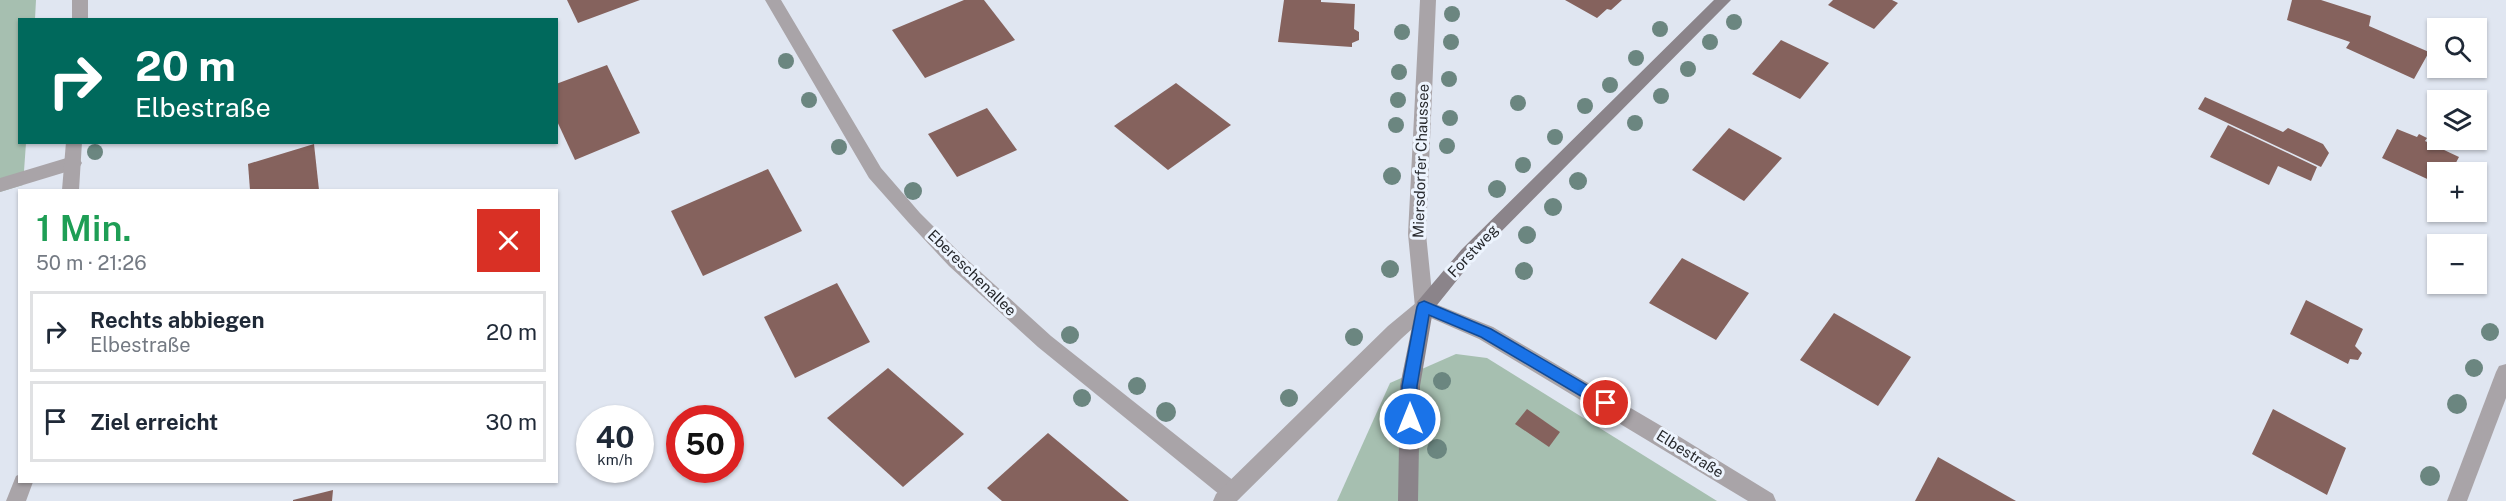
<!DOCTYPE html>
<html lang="de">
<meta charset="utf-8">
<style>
:root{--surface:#fff;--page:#f2f2f3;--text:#1f2937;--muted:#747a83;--line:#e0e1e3}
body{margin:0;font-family:"Public Sans",sans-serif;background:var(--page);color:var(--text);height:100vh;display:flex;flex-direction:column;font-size:22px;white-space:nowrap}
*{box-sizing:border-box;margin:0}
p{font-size:20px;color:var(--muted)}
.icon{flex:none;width:33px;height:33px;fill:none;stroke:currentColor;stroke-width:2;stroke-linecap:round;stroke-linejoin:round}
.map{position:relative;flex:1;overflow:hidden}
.side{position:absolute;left:18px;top:189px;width:540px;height:294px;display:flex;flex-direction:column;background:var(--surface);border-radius:0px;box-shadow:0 2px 4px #0004}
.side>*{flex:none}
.top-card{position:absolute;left:18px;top:18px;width:540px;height:126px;border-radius:0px;box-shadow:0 2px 4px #0004;background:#00695c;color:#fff;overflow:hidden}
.fabs{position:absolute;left:2427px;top:18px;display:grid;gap:12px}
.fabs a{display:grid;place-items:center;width:60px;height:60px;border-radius:0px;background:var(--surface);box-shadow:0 2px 4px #0004;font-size:30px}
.speed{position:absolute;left:576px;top:405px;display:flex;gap:12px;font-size:30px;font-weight:700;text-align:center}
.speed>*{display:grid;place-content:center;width:78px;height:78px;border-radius:50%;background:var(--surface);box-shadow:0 2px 4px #0004;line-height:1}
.speed small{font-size:15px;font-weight:400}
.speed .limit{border:9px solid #d22;background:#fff;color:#111}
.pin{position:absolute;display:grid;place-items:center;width:51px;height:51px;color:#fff;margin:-26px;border:3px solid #fff;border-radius:50%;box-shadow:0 2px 6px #0007}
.me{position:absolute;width:66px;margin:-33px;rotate:0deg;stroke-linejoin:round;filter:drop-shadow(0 0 4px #0008)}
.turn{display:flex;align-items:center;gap:21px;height:126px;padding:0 18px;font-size:27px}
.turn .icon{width:78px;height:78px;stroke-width:2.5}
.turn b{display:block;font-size:42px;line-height:51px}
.round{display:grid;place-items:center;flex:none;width:63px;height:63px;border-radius:0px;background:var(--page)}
.head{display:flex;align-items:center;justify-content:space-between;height:102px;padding:0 18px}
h1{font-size:36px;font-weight:600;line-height:45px;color:#1e9e55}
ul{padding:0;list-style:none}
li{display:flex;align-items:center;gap:18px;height:81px;margin:0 12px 9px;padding:0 6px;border:3px solid var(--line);border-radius:0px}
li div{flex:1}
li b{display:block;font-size:22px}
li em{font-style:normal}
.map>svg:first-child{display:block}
</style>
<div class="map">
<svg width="2506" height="501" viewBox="0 0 2506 501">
<rect width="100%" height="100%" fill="#e0e6f1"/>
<!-- green -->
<g fill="#a6bfb0">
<polygon points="0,0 36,0 35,19 20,20 20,142 26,143 23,185 0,192"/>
<polygon points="1456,354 1487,358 1717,501 1337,501 1390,383"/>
</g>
<!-- building -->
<g fill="#85625d">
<polygon points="567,0 640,0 578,23"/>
<polygon points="964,0 984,0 1015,40 925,78 892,30"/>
<polygon points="1284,0 1321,0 1321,2 1355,4 1354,29 1359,32 1359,40 1352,43 1352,47 1278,42"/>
<polygon points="1565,0 1622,0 1611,10 1607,9 1597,18"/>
<polygon points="1833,0 1892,0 1898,3 1874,29 1828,5"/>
<polygon points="2292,0 2321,0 2371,16 2369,26 2429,52 2414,79 2346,48 2350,42 2287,20"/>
<polygon points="1781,40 1829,63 1800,99 1752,74"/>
<polygon points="607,65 640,133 575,160 556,119 556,84"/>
<polygon points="1176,83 1231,125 1168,170 1114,126"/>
<polygon points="2205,97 2283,132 2288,128 2323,144 2329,153 2321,167 2198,109"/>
<polygon points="987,108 1017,150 957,177 928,134"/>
<polygon points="2228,125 2317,167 2311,181 2278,166 2269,185 2210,157"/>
<polygon points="1729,128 1782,158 1744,201 1692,170"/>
<polygon points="2397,129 2417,137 2419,134 2427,138 2425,141 2459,157 2451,172 2438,172 2438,184 2382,158"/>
<polygon points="314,144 319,190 250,190 248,164"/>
<polygon points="768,169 802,231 703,276 671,211"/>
<polygon points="1682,258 1749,293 1716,340 1649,303"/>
<polygon points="837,283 870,342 795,378 764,317"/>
<polygon points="2306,300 2363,329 2355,346 2362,353 2358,360 2350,359 2348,364 2290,334"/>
<polygon points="1834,313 1911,357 1878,406 1800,360"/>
<polygon points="888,368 964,434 903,487 827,418"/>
<polygon points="1527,409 1560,432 1549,447 1515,424"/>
<polygon points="2273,409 2346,448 2327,495 2252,454"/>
<polygon points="1048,433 1129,501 1002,501 987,488"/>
<polygon points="1938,457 2016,501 1915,501"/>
<polygon points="333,490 332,501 293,501 293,500"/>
</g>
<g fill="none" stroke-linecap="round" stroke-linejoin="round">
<!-- service -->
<polygon fill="#a9a4a8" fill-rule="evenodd" points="73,156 79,158 82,163 79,168 0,192 0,178"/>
<!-- minor -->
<g fill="#a9a4a8" fill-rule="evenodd">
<rect x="72" y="0" width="16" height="20"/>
<polygon points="765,0 781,0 881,168 920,213 962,255 1051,336 1239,485 1242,492 1239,499 1233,501 1225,499 1038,347 949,266 908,222 869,178"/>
<polygon points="1420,0 1436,0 1426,234 1433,303 1493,327 1680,437 1773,494 1776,501 1748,501 1479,339 1417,312 1415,307 1408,234"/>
<polygon points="66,142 82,142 79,190 62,190"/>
<polygon points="2506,364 2506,398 2467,501 2447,501 2496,372 2499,366"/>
<polygon points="20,474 20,482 33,482 26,501 6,501 16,476"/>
</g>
<!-- tertiary -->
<polygon fill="#a9a4a8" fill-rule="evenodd" points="1424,299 1431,302 1433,307 1431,312 1402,338 1237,501 1213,501 1216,494 1388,326 1417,302"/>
<!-- secondary -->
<polygon fill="#8b848a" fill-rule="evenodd" points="1714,0 1731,0 1474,259 1433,310 1420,386 1418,501 1398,501 1400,386 1417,302 1462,249"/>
</g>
<!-- trees -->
<g fill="#6b8680">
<circle cx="1452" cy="14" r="8"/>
<circle cx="1734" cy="22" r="8"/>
<circle cx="1660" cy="29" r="8"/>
<circle cx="1402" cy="32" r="8"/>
<circle cx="1451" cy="42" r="8"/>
<circle cx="1710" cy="42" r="8"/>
<circle cx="1636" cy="58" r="8"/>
<circle cx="786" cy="61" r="8"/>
<circle cx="1688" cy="69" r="8"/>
<circle cx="1399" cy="72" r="8"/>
<circle cx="1449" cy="79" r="8"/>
<circle cx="1610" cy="85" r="8"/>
<circle cx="1661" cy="96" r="8"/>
<circle cx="809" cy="100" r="8"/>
<circle cx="1398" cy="100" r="8"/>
<circle cx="1518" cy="103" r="8"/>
<circle cx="1585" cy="106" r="8"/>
<circle cx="1450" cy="118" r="8"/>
<circle cx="1635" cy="123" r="8"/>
<circle cx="1396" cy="125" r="8"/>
<circle cx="1555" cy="137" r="8"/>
<circle cx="1447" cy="146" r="8"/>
<circle cx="839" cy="147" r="8"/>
<circle cx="95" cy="152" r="8"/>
<circle cx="1523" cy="165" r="8"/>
<circle cx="1392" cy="176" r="9"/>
<circle cx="1578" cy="181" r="9"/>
<circle cx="1497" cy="189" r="9"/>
<circle cx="913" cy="191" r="9"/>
<circle cx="1553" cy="207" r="9"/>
<circle cx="1527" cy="235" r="9"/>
<circle cx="1390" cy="269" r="9"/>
<circle cx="1524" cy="271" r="9"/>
<circle cx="2490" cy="332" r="9"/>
<circle cx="1070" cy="335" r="9"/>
<circle cx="1354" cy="337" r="9"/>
<circle cx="2474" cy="368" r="9"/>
<circle cx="1442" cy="381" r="9"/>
<circle cx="1137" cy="386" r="9"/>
<circle cx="1082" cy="398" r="9"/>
<circle cx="1289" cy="398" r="9"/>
<circle cx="2457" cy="404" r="10"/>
<circle cx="1166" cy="412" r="10"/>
<circle cx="1437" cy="449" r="10"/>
<circle cx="2430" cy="476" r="10"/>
</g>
<!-- route -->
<polygon fill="#1a73e8" stroke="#114b97" stroke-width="1.5" points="1424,301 1491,329 1611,399 1613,403 1611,408 1606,410 1601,408 1481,337 1429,315 1417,386 1417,419 1415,424 1410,425 1404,424 1402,419 1402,386 1417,307 1419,303"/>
<g text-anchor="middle" stroke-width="6" stroke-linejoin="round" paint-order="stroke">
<!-- street labels -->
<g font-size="15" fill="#27292d" stroke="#edf4fe">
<text transform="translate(1421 161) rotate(-88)" y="5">Miersdorfer Chaussee</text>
<text transform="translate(1473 251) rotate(-47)" y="5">Forstweg</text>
<text transform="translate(972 273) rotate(44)" y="5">Ebereschenallee</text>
<text transform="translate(1690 454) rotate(32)" y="5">Elbestraße</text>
</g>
</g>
</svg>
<div class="fabs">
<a><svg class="icon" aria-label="search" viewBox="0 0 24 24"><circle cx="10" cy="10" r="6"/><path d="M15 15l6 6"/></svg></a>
<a><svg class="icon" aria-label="layers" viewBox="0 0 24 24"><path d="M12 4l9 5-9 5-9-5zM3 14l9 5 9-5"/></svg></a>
<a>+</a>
<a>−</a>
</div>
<div class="speed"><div>40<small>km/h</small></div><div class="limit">50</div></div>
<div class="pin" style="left:1606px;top:403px;background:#d93025"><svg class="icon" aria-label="arrive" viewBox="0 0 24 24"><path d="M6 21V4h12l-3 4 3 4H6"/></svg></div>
<svg class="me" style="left:1410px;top:419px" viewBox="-20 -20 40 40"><circle r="17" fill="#1a73e8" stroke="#fff" stroke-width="3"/><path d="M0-11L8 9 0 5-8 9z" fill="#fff"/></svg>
<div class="top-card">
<div class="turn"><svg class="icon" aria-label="right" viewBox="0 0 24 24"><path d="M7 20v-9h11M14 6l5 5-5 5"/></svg><div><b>20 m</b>Elbestraße</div></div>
</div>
<section class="side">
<div class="head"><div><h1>1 Min.</h1><p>50 m · 21:26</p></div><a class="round" style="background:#d93025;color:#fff"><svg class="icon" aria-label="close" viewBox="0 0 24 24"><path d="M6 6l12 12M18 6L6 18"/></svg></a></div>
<ul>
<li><svg class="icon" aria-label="right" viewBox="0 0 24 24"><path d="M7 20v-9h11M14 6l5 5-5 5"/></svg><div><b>Rechts abbiegen</b><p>Elbestraße</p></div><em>20 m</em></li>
<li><svg class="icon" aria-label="arrive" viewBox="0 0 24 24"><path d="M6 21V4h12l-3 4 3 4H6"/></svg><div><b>Ziel erreicht</b></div><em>30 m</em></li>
</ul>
</section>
</div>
